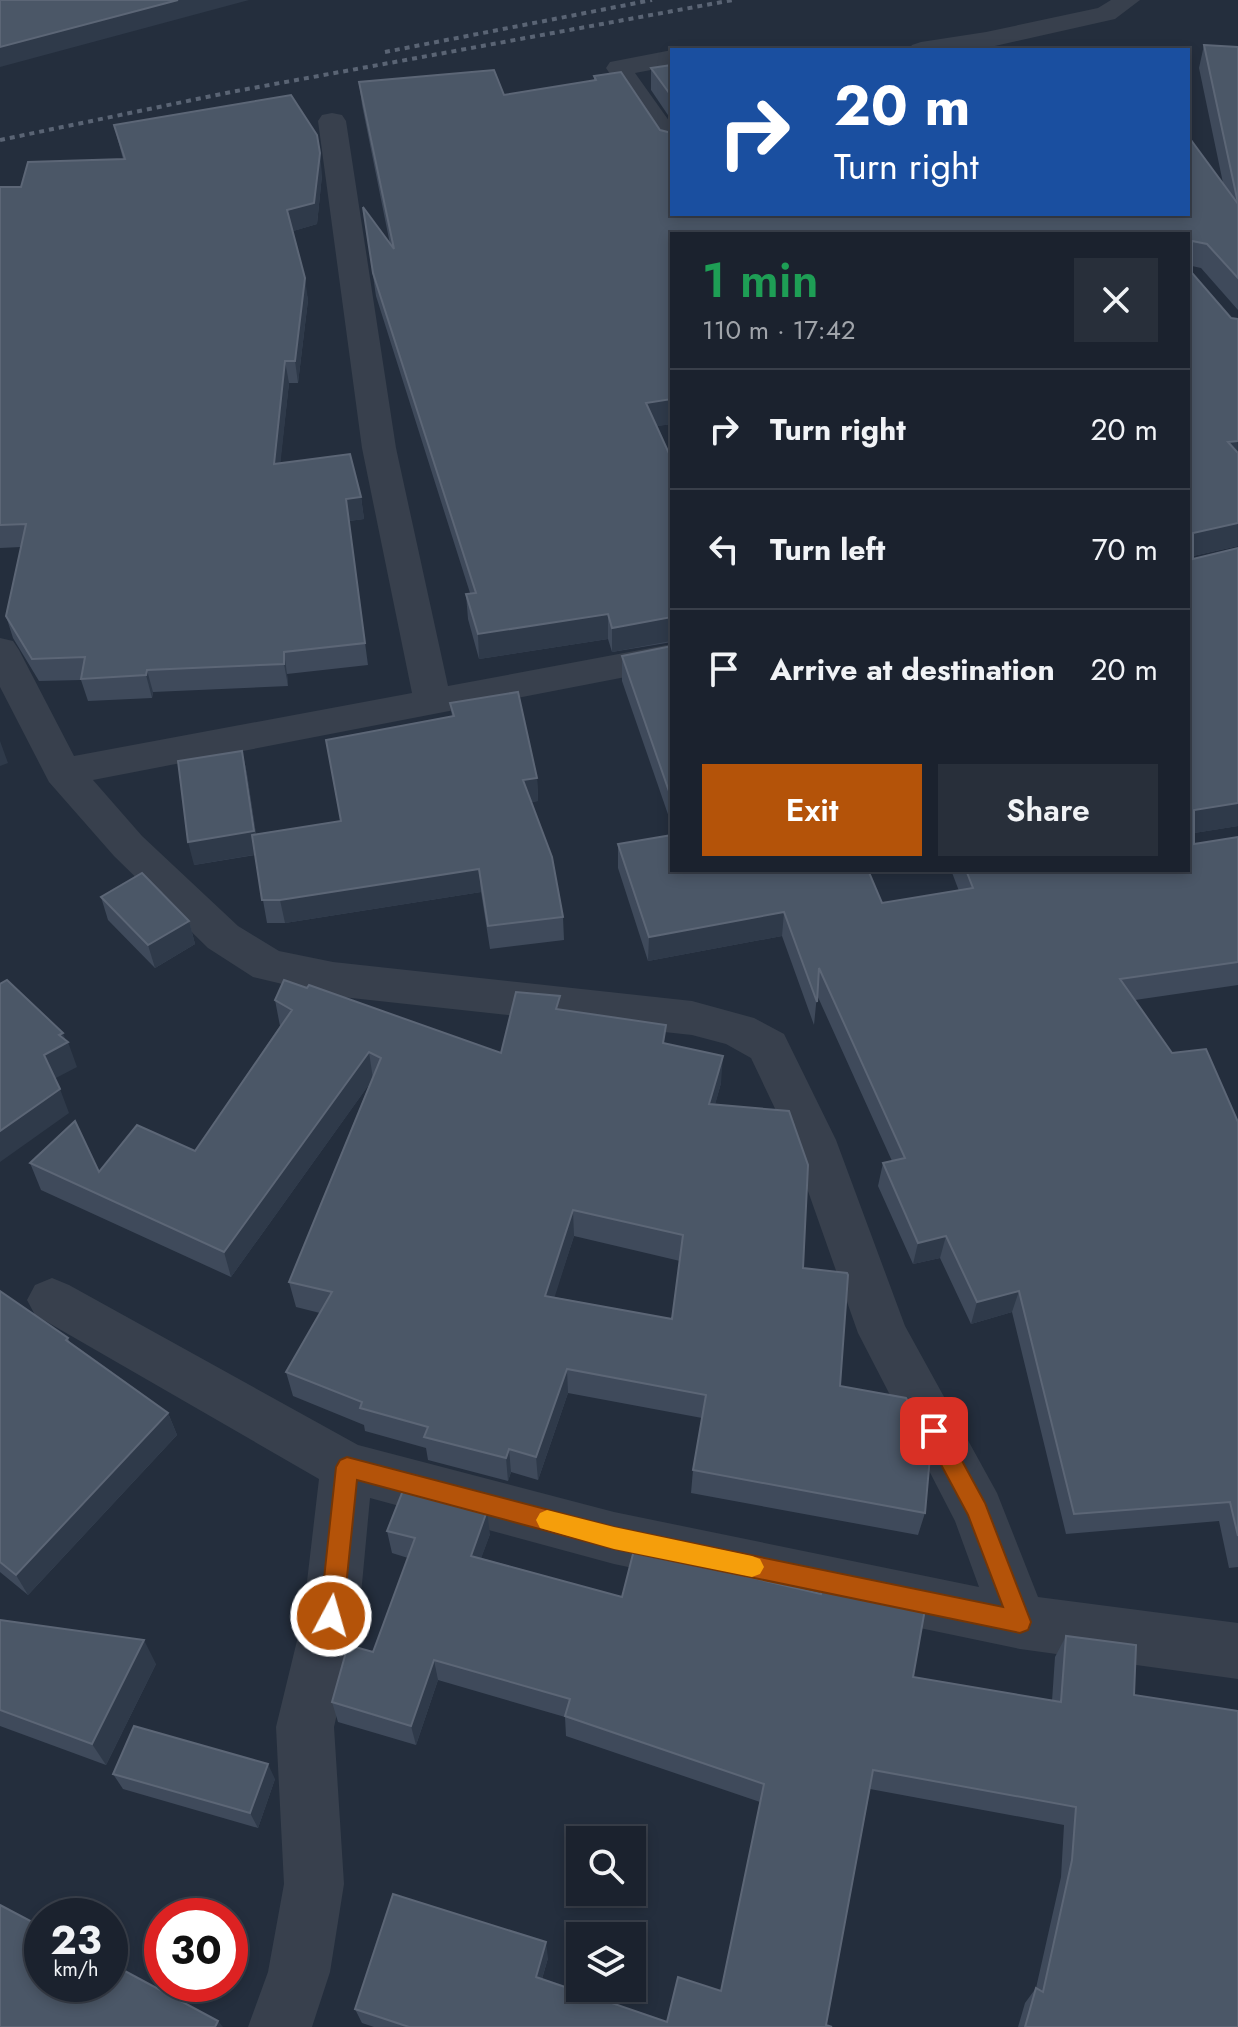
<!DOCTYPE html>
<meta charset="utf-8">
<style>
:root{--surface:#1b222e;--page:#282f3a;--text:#f1f3f6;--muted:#a0a4aa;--line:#393f4a;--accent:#b45309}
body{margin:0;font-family:Jost,sans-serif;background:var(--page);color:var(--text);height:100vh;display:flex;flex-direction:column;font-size:30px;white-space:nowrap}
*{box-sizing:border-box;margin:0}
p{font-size:26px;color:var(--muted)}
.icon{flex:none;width:44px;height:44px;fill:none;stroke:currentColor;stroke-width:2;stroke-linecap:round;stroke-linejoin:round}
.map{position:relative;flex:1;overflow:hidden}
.drawer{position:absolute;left:670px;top:232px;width:520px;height:640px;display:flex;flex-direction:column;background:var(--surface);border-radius:0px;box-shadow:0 4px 12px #0003,0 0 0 2px var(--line)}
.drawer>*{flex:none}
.top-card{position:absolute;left:670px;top:48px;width:520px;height:168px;border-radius:0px;box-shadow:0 4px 12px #0003,0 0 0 2px var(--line);background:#1a4fa0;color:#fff;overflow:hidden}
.buttons{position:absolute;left:566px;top:1826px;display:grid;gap:16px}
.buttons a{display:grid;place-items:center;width:80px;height:80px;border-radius:0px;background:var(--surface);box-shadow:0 4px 12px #0003,0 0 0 2px var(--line);font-size:40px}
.speed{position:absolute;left:24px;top:1898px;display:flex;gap:16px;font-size:40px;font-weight:700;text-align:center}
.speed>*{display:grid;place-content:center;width:104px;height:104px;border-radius:50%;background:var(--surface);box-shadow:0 4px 12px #0003,0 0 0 2px var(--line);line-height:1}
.speed small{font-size:20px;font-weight:400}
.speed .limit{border:12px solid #d22;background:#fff;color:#111}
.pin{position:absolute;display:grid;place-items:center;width:68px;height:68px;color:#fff;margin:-34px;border-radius:16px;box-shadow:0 4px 12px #0006}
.me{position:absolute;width:88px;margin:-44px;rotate:6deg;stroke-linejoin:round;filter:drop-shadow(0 0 6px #0008)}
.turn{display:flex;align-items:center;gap:28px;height:168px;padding:0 32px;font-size:36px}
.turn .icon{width:104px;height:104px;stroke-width:2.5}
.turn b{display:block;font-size:56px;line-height:68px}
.round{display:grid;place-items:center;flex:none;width:84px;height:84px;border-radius:0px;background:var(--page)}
.summary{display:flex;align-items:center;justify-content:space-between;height:136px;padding:0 32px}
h1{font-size:48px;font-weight:600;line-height:60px;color:#1e9e55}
.cta{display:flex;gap:16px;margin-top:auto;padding:16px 32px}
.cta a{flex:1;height:92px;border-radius:0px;background:var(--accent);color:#fff;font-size:32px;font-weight:600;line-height:92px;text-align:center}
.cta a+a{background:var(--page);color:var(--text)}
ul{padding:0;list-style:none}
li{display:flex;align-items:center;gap:24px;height:120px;padding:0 32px;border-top:2px solid var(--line)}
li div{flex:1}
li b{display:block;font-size:30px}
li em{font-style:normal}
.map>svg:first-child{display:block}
</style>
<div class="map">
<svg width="1238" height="2027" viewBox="0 0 1238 2027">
<rect width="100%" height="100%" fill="#242e3d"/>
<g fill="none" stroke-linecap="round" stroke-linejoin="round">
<!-- minor -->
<g fill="#38404d" fill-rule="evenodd">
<polygon points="1111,0 1140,0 1115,19 986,48 908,50 912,45 921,42 986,32 1098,8"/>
<polygon points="672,50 672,66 635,73 672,125 672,153 662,151 606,68 610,62"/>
<polygon points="332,113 342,115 346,121 396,448 448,686 672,644 672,668 93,780 142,836 238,926 279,951 333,962 692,1001 754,1018 784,1034 836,1140 905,1326 997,1493 1038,1597 1238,1623 1238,1679 1020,1649 614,1564 370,1498 359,1616 334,1727 344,1884 330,1972 312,2027 248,2027 268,1972 284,1884 276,1727 303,1616 319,1479 35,1315 27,1300 35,1285 52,1278 69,1285 358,1445 614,1512 979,1587 955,1521 858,1333 790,1140 751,1058 726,1044 692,1035 333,996 253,977 208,948 114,856 49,782 0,687 0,638 13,641 19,650 74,756 412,693 362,448 318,121 322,115"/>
</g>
<!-- rail -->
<g stroke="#5a6474" stroke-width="4" stroke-dasharray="5 5" stroke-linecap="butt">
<polyline points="385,52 652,0"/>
<polyline points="0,140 231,92 733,0"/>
</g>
</g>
<!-- wall -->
<g fill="#3f4a5b" fill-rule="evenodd">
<polygon points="1204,45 1238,47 1238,310 1201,268 1192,266 1192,273 1231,318 1238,319 1238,546 1193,556 1193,559 1238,548 1238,826 1194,833 1194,844 1238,837 1238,985 1135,1000 1172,1053 1238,1122 1238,1567 1229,1568 1219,1521 1066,1534 1012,1312 971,1324 940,1258 913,1264 878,1186 883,1163 892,1161 817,995 814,1025 782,936 648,961 618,868 618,844 882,903 959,891 951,870 1188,870 1188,234 672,234 672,424 656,426 672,460 672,642 612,652 608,639 479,659 468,619 466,594 470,593 376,296 363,207 390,244 362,105 359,82 504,95 594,81 594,76 672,214 1188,214 1223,183 1199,68"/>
<polygon points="672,65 672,121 651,90 651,68"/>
<polygon points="114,125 322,175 317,224 293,231 308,300 298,383 289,383 280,463 361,497 364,519 349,521 368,665 287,674 288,686 153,692 152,698 88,701 81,680 39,681 13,638 6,616 21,547 0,548 0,187 21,187 123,159"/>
<polygon points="672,646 672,826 622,681 622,656"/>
<polygon points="450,703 537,778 538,801 531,802 563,917 564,940 490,949 481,892 285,923 267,923 255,855 194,865 242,751 247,774 256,834 340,821 452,716"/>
<polygon points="101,897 189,921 195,944 155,968 108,920"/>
<path d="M275,1000L501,1053L560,1010L666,1044L721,1083L715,1104L803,1268L840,1386L914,1452L925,1513L918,1535L691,1493L693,1470L702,1418L568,1393L538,1480L511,1472L508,1481L428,1460L426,1448L365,1431L364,1425L293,1396L286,1372L320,1313L296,1307L289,1282L370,1083L231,1277L41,1190L30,1163L99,1172L195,1151L280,1026ZM574,1236L680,1261L672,1319L554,1297Z"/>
<polygon points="0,1291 68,1338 70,1343 168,1413 177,1435 28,1595 0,1572"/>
<polygon points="387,1531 490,1534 481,1558 913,1677 1052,1701 1055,1657 1066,1636 1134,1695 1238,2027 1018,2027 1025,2003 1036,1988 1061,1877 1064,1825 870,1789 826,2025 832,2027 374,2027 362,2023 355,2009 548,1958 542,1979 667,2022 721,1991 760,1802 566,1736 565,1717 438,1680 416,1745 338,1722 332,1702 373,1652 408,1558 392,1553"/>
<polygon points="0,1620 156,1664 106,1765 0,1726"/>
<polygon points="113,1774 275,1779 258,1828 123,1789"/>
</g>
<!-- shaded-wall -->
<g fill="#2f3a4a">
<polygon points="178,0 249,0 0,67 0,47"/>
<polygon points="320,153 322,175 317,224 290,232 287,210"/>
<polygon points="305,278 308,300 298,383 295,361"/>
<polygon points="285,361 289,383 278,486 274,464"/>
<polygon points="672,399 672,424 645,428 646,403"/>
<polygon points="1238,441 1238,464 1228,442"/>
<polygon points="361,497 364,519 349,521 368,665 346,499"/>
<polygon points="1238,523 1238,546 1188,557 1193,533"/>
<polygon points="608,614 608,639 479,659 478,634"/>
<polygon points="672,617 671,641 612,652 612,628"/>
<polygon points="284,652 287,674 288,686 284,664"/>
<polygon points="147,670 153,692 152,698 146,675"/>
<polygon points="0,741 8,763 0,766"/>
<polygon points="242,751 247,774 259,854 194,865 188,842"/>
<polygon points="537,778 538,801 524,803 523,780"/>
<polygon points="1238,803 1238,826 1188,834 1194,810"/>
<polygon points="479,869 481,892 285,923 280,900"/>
<polygon points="784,912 782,936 648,961 649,937"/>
<polygon points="189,921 195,944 155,968 148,945"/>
<polygon points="63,1033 67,1043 68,1042 77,1067 54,1079 44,1055 59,1035"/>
<polygon points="369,1052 373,1079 231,1277 224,1252"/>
<polygon points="723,1056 721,1083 708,1131 709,1104"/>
<polygon points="60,1089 69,1113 0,1162 0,1131"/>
<polygon points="573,1210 574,1236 547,1321 545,1296"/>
<polygon points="946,1236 940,1258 913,1264 918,1243"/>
<polygon points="1019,1291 1012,1312 971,1324 977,1302"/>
<polygon points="567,1369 568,1393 538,1480 536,1457"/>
<polygon points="168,1413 177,1435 28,1595 16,1575"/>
<polygon points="509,1449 511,1472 508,1481 506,1458"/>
<polygon points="487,1511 490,1534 474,1578 471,1556"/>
<polygon points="144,1640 156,1664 106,1765 92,1744"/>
<polygon points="434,1660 438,1680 416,1745 411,1726"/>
<polygon points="268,1764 275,1779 258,1828 250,1813"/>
<polygon points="546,1942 548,1958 538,1992 536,1977"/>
<polygon points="218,2021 223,2027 215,2027"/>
</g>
<!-- building -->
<g fill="#4b5767" stroke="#5c6676" stroke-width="2" fill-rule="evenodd">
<polygon points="0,0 178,0 0,47"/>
<polygon points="1204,45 1238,47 1238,203"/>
<polygon points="672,65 672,97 651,68"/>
<polygon points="494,70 504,95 596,80 594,76 621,72 660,130 672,133 672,214 1188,214 1188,136 1238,204 1238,278 1207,244 1192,241 1192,273 1231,318 1238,319 1238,441 1228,442 1238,453 1238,523 1193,533 1193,559 1238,548 1238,803 1194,810 1194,844 1238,837 1238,962 1120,979 1172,1053 1206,1049 1238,1122 1238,1536 1230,1502 1074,1514 1019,1291 977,1302 946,1236 918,1243 883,1163 905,1158 819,968 817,1002 784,912 649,937 618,844 672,835 672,870 868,870 882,903 973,888 966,870 1188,870 1188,234 672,234 672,399 646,403 672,460 672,617 612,628 608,614 478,634 466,594 476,593 373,273 363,207 394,249 359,82"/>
<polygon points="291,95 317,135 320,153 314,203 287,210 305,278 295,361 285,361 274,464 350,454 361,497 346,499 365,643 284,652 284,664 147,670 146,675 81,679 85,657 32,659 6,616 26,524 0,525 0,187 21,187 28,162 125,159 114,125"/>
<polygon points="672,646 672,800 622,656"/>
<polygon points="518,692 537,778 523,780 552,857 563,917 488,926 479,869 280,900 262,900 252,835 341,821 326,740 454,716 450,703"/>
<polygon points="242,751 254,831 188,842 178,761"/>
<polygon points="142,873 189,921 148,945 101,897"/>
<polygon points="7,980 63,1033 59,1035 68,1042 44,1055 60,1089 0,1131 0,984"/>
<path d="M284,980L307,988L309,985L501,1053L516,992L560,996L556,1009L666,1025L663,1043L723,1056L709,1104L789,1111L808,1165L803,1268L847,1273L848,1275L840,1386L906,1398L917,1419L914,1452L930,1456L925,1513L693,1470L706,1395L567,1369L536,1457L509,1449L506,1458L424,1437L428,1427L360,1408L362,1402L286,1372L332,1292L289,1282L381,1058L369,1052L224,1252L30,1163L75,1121L99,1172L137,1125L195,1151L292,1010L275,1000ZM573,1210L683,1235L672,1319L545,1296Z"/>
<polygon points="0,1291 68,1338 66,1340 168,1413 16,1575 0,1562"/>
<polygon points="404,1488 487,1511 471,1556 622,1597 634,1550 821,1594 822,1588 925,1609 913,1677 1061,1702 1066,1636 1136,1645 1134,1695 1238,1711 1238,2027 1025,2027 1036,1988 1043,1992 1072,1860 1076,1807 873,1770 826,2025 832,2027 409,2027 355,2009 393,1894 546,1942 536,1977 667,2022 678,1977 721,1991 764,1784 565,1716 570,1699 434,1660 411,1726 332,1702 348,1645 373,1652 415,1538 387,1531"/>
<polygon points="0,1620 144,1640 92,1744 0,1710"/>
<polygon points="134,1726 268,1764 250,1813 113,1774"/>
<polygon points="0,1905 42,1927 42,1984 110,1984 110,1963 218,2021 215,2027 0,2027"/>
</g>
<!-- route -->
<polygon fill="#b45309" stroke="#753606" stroke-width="2" points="934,1421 942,1424 985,1503 1031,1622 1028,1630 1020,1633 614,1549 357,1480 343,1616 339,1624 331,1627 323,1624 320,1616 336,1467 340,1460 347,1457 614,1527 1003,1607 968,1515 923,1431 926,1424"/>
<!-- slow -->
<polygon fill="#f59e0b" points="547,1510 614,1527 752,1556 760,1559 764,1567 760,1574 752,1577 614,1549 540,1528 536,1520 540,1513"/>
</svg>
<div class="buttons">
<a><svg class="icon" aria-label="search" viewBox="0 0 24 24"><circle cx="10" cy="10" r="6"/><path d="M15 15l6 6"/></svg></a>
<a><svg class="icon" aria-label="layers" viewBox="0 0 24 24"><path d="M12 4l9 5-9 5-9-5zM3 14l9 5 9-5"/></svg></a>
</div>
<div class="speed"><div>23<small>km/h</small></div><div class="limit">30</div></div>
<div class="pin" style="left:934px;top:1431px;background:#d93025"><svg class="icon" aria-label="arrive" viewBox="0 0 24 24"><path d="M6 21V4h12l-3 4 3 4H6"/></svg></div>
<svg class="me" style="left:331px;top:1616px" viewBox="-20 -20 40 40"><circle r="17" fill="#b45309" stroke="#fff" stroke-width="3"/><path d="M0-11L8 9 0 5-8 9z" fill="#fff"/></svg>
<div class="top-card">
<div class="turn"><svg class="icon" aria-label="right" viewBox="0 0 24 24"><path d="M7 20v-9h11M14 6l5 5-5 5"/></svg><div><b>20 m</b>Turn right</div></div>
</div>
<section class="drawer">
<div class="summary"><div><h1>1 min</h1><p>110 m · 17:42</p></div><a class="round"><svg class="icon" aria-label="close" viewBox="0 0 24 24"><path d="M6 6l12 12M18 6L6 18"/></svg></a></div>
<ul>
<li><svg class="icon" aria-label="right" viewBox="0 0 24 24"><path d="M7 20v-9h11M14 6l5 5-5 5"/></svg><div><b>Turn right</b></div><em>20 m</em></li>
<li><svg class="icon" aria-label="left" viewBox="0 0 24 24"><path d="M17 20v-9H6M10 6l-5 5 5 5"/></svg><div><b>Turn left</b></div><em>70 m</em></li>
<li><svg class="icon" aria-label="arrive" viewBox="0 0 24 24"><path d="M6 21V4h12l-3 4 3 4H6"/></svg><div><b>Arrive at destination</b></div><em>20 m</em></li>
</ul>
<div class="cta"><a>Exit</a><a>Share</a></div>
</section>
</div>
